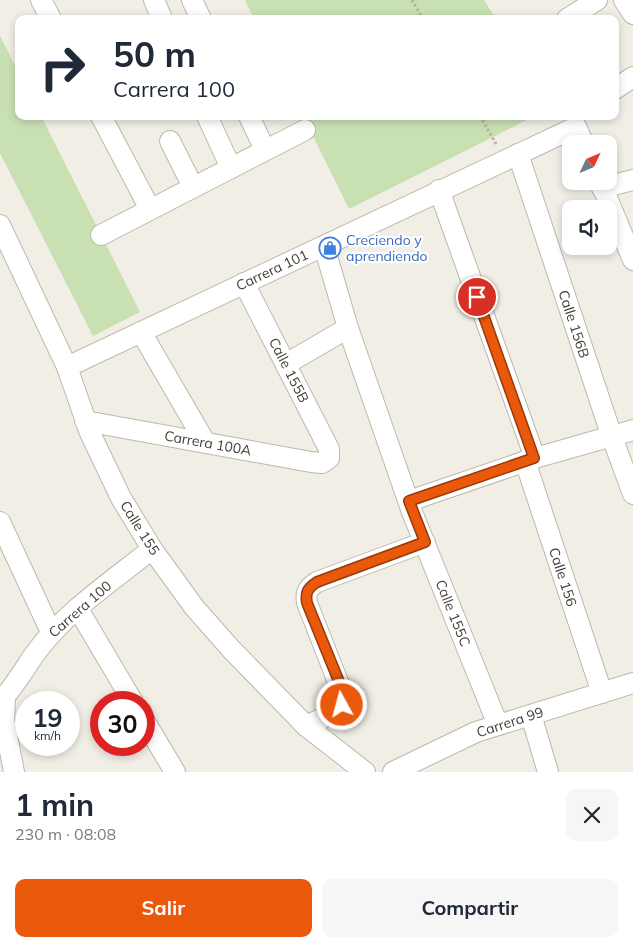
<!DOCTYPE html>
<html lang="es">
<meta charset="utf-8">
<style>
:root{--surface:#fff;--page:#f6f6f7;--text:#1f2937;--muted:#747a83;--accent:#ea580c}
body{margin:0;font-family:Mulish,sans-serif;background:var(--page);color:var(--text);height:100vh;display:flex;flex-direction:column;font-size:19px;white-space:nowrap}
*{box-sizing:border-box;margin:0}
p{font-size:16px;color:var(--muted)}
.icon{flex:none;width:28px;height:28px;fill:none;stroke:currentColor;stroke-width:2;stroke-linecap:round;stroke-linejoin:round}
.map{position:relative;height:772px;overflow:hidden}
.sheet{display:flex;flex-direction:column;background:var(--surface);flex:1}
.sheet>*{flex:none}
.banner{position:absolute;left:15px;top:15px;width:604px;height:105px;border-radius:10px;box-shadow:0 2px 8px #0003;background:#fff;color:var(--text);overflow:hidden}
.needle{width:32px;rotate:46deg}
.buttons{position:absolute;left:562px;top:135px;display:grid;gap:10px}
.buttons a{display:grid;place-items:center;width:55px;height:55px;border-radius:10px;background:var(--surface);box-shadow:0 2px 8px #0003;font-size:25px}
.speed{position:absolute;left:15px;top:691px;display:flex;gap:10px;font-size:25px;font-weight:700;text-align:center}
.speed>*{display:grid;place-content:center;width:65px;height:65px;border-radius:50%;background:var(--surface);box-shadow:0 2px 8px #0003;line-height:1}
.speed small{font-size:12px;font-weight:400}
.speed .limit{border:8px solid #d22;background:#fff;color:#111}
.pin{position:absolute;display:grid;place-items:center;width:42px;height:42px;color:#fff;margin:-21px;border:2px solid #fff;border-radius:50%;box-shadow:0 1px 5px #0007}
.me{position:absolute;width:55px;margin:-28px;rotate:353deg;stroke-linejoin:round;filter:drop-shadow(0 0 4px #0008)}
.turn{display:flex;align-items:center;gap:18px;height:105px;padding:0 15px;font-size:22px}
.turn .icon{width:65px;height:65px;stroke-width:2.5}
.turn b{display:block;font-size:35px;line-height:42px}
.round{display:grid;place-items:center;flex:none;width:52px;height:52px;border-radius:10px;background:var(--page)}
.headline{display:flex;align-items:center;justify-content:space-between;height:85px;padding:0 15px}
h1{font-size:30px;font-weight:700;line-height:38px}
.cta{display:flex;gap:10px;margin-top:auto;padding:10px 15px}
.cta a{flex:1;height:58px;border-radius:10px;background:var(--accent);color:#fff;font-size:20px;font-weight:700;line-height:58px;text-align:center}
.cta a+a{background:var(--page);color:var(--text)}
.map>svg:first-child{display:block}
</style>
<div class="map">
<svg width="633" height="772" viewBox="0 0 633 772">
<rect width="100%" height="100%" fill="#f0eee5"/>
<!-- green -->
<g fill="#c9e0b3">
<polygon points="245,0 484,0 496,19 254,19"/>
<polygon points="0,36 19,73 19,116 41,116 140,312 93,336 0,153"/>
<polygon points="303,116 535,116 349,209"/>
</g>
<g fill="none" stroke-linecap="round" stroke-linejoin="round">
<!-- minor casing -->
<g stroke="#beb8ac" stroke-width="22">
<g id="minor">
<polyline points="41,0 51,19"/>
<polyline points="154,0 162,19"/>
<polyline points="192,0 201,19"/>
<polyline points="624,0 633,14"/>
<polyline points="567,19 597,0"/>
<polyline points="615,89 633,77"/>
<polyline points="101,116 150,209"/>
<polyline points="207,116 231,168"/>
<polyline points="249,116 265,150"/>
<polyline points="576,127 584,144"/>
<polyline points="170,141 193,187"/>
<polyline points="518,154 612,437 633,494"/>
<polyline points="600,181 633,260"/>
<polyline points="602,188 633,180"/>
<polyline points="439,190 535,458"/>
<polyline points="0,225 67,367 90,433 121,498 152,549 194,607 231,649 306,726 365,772"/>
<polyline points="101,235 305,130"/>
<polyline points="324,246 348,328 412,512 498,725"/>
<polyline points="141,332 205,442"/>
<polyline points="286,364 348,328"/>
<polyline points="67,367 576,127"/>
<polyline points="85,421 311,462 322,463 329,458 329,449 244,283"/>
<polyline points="525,461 602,693"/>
<polyline points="409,501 535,458 633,430"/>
<polyline points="0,522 51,632"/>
<polyline points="78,609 133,702"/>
<polyline points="5,698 4,720 14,772"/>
<path d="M0,701C8,696 27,665 34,655C65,612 111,582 152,549"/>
<polyline points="531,715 548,772"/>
<polyline points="144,720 175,772"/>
<path d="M306,726C320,719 339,713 344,697L307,603C305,592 308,588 317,582L425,542"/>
<polyline points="393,772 476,732 633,683"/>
</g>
</g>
<!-- path -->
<g stroke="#bbb19c" stroke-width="3" stroke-dasharray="2.5 2.5" stroke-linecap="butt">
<polyline points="412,0 423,19"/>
<polyline points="480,116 496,144"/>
</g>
<!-- minor -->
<use href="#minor" stroke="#fff" stroke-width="20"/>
</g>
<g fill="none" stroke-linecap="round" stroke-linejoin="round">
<!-- route casing -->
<g stroke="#983908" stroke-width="12">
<path id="route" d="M342,705L344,697L342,689L307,603C305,592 308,588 317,582L425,542L409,501L534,458L477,297"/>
</g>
<!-- route -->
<use href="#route" stroke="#ea580c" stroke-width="9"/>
</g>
<!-- icons -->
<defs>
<g id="shop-ring" transform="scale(1.125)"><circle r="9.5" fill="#fff" stroke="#3f7fe0" stroke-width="1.5"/><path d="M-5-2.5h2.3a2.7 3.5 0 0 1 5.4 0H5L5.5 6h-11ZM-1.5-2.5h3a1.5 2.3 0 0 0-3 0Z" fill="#3f7fe0"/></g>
</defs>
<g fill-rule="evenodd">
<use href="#shop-ring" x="330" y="248"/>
</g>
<g text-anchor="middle" stroke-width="4.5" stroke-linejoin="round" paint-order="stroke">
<!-- shop labels -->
<g font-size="14" fill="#366cbe" stroke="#fff" text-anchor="start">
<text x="346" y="245">Creciendo y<tspan x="346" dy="16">aprendiendo</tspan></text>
</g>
<!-- street labels -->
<g font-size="14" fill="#423e36" stroke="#fff">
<text transform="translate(272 270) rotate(-25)" y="5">Carrera 101</text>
<text transform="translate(574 324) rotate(72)" y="5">Calle 156B</text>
<text transform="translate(289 370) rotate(63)" y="5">Calle 155B</text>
<text transform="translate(208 443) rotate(10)" y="5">Carrera 100A</text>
<text transform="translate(140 528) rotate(58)" y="5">Calle 155</text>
<text transform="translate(563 577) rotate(72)" y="5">Calle 156</text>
<text transform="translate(80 609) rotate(-41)" y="5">Carrera 100</text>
<text transform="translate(453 613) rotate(68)" y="5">Calle 155C</text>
<text transform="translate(510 722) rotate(-18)" y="5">Carrera 99</text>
</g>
</g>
</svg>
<div class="buttons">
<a><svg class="needle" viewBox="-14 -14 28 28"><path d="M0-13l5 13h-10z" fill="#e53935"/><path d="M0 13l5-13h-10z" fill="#747a83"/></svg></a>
<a><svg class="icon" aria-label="sound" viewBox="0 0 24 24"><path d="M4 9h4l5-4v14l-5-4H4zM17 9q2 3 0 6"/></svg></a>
</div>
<div class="speed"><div>19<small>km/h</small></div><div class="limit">30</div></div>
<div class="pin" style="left:477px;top:297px;background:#d93025"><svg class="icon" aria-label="arrive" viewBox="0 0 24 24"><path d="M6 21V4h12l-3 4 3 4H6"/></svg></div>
<svg class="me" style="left:342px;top:705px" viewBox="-20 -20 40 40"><circle r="17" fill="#ea580c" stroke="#fff" stroke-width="3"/><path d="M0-11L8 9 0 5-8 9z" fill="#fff"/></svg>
<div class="banner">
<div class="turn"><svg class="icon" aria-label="right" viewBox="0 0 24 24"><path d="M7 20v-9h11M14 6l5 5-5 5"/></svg><div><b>50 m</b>Carrera 100</div></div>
</div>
</div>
<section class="sheet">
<div class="headline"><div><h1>1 min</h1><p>230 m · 08:08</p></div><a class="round"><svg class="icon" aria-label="close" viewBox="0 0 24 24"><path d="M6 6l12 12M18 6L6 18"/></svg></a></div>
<div class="cta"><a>Salir</a><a>Compartir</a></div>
</section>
